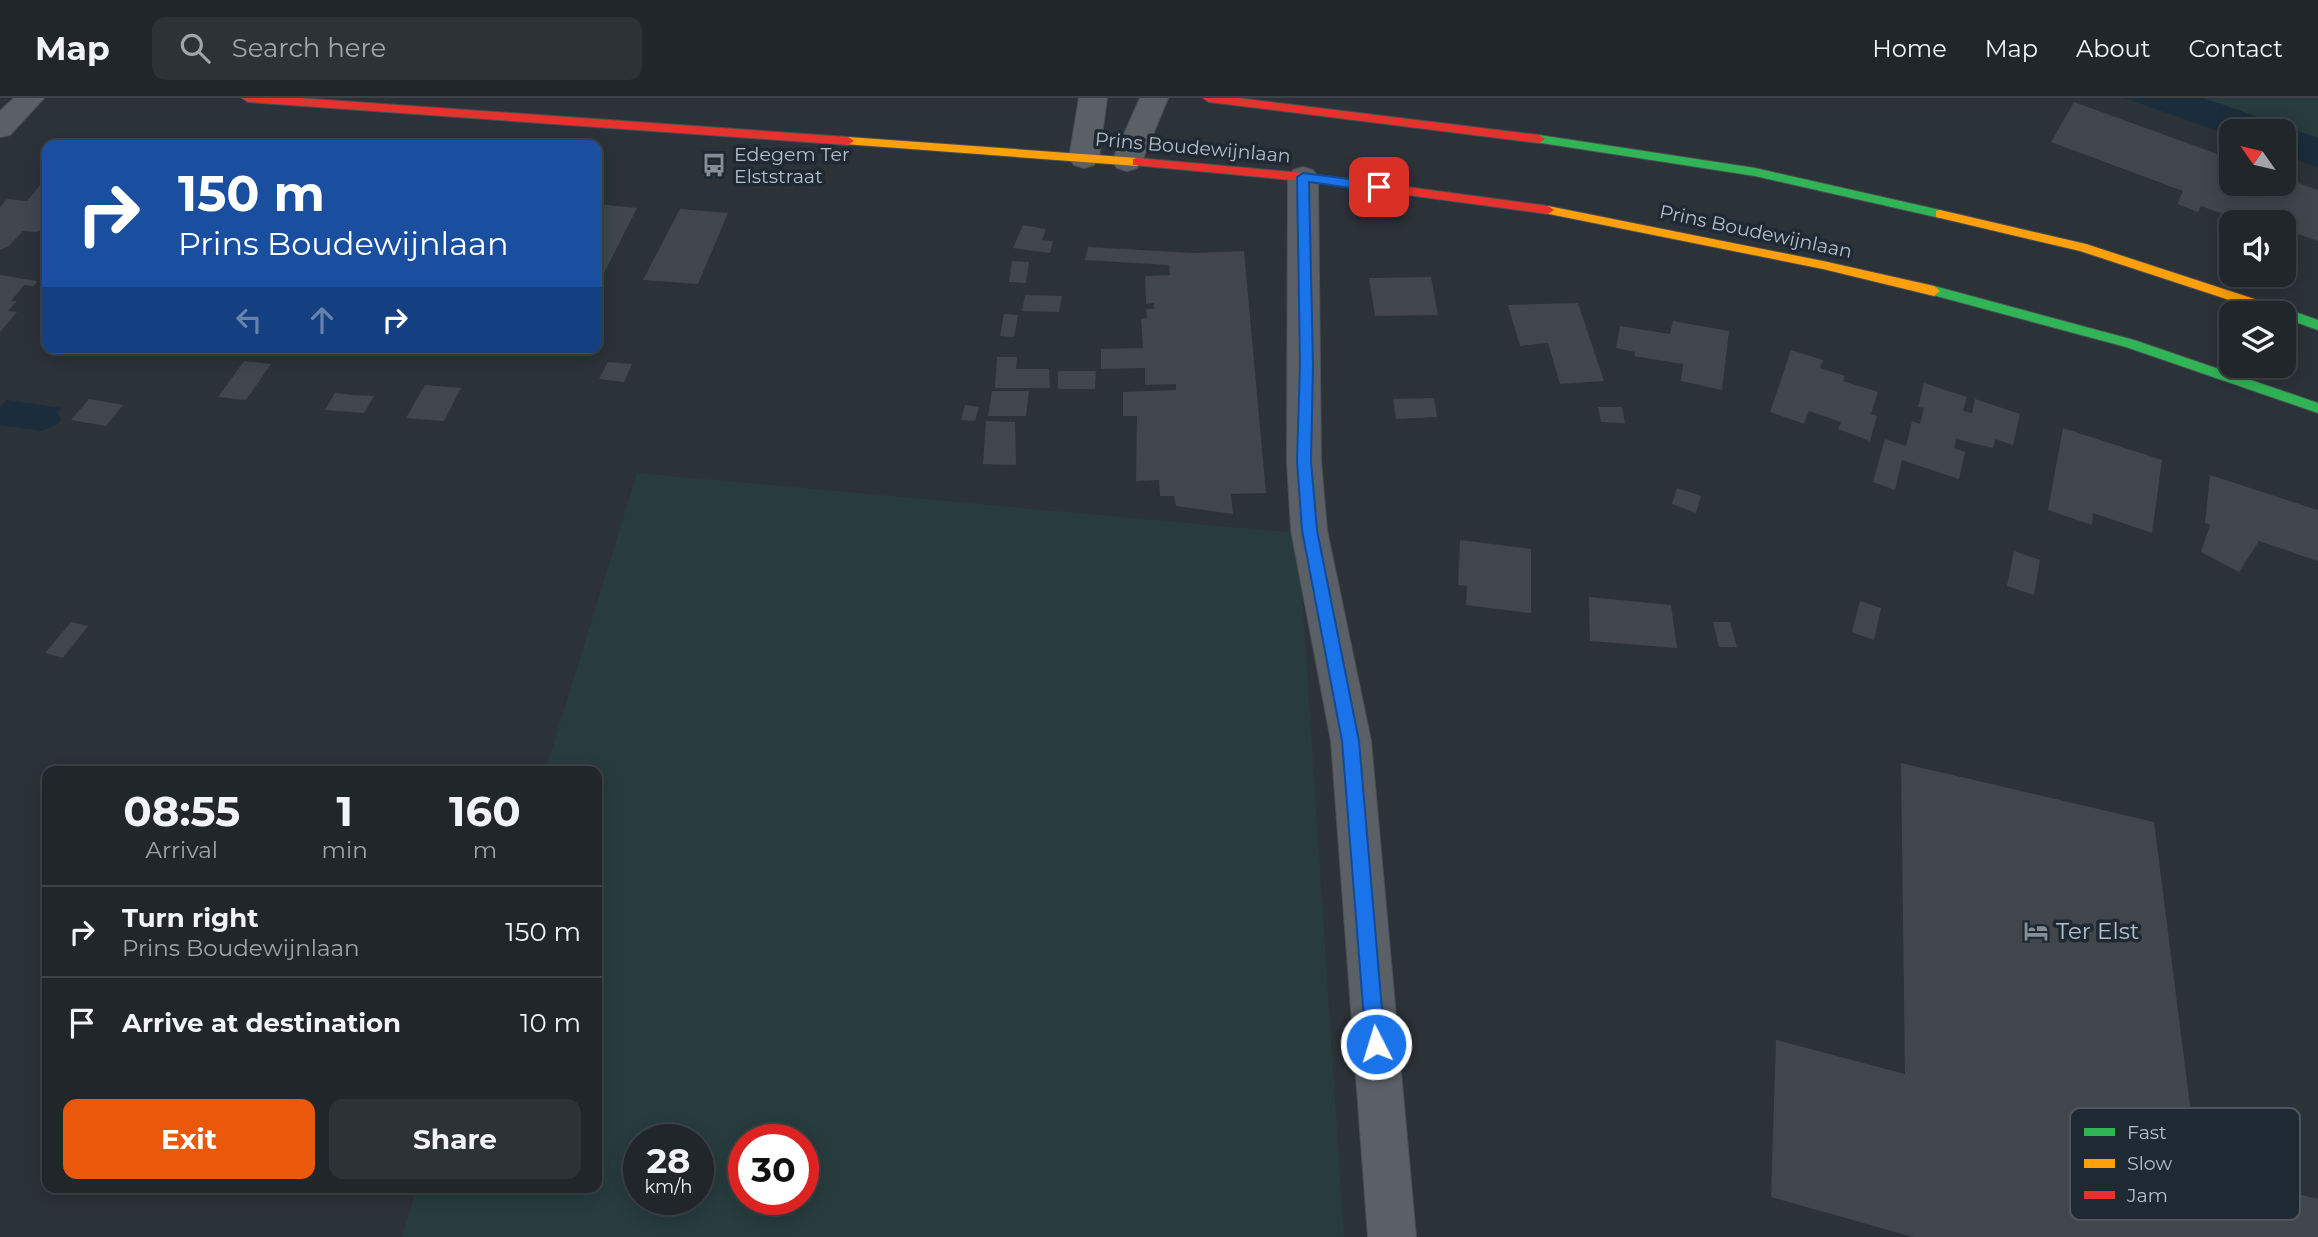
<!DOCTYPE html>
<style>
:root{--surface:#20262a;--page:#2d3236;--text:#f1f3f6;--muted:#a2a5a8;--line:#3d4347;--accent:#ea580c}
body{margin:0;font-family:Montserrat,sans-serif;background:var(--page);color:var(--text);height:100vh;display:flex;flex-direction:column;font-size:26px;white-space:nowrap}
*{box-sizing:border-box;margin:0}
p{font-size:23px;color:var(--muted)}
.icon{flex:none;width:38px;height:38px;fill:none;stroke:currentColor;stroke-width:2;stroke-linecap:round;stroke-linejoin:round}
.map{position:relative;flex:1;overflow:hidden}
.side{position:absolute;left:42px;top:668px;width:560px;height:427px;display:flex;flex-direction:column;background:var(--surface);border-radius:14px;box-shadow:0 4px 18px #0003,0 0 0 2px var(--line)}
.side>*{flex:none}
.guide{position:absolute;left:42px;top:42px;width:560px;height:214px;border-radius:14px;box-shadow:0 4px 18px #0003,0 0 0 2px var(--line);background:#1a4fa0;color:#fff;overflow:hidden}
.needle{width:46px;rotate:304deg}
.tools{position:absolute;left:2219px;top:21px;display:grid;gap:14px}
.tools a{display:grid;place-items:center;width:77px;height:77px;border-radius:14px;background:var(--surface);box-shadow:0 4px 18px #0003,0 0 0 2px var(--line);font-size:35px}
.speed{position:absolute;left:623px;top:1026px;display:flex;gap:14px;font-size:35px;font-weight:700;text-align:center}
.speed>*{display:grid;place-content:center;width:91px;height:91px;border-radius:50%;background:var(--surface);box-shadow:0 4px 18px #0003,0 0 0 2px var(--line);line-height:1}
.speed small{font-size:18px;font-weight:400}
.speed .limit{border:10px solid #d22;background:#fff;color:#111}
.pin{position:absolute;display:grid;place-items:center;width:60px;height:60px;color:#fff;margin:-30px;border-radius:14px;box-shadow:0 4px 10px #0006}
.me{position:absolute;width:77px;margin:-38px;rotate:355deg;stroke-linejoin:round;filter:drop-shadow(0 0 5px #0008)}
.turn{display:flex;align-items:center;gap:24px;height:147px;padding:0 21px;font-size:32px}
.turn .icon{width:91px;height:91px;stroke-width:2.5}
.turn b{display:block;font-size:49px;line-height:60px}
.lanes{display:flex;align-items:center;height:66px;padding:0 21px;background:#0003;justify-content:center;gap:35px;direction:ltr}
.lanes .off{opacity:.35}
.eta{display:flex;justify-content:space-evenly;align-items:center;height:119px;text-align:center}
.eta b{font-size:42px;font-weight:700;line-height:49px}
.primary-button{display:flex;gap:14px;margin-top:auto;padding:14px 21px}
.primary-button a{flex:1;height:80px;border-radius:14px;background:var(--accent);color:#fff;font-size:28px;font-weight:700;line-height:80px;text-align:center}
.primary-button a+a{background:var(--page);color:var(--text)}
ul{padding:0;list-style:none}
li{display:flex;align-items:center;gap:21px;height:91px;padding:0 21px;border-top:2px solid var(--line)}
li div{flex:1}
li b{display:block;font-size:26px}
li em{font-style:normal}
header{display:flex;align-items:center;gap:42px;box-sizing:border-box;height:98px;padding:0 35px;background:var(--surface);border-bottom:2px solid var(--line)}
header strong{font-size:33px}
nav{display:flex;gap:38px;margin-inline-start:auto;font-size:24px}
.search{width:490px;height:63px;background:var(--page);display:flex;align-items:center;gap:18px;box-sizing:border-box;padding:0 24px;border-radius:14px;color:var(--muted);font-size:26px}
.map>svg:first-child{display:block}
</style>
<header>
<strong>Map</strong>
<div class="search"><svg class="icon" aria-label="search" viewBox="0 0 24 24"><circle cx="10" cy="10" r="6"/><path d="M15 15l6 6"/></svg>Search here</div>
<nav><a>Home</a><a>Map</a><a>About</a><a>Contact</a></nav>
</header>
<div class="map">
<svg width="2318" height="1139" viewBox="0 0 2318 1139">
<rect width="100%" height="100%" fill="#2b3238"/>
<!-- green -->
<g fill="#283c3d" fill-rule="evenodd">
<polygon points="2125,0 2318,0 2318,70 2284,57 2284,33 2231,33 2231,38"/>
<path d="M637,375L1298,435L1344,1139H402L417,1090H597V674H545ZM639,1041H698V1101H639ZM744,1041H803V1101H744Z"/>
</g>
<!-- water -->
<g fill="#1b2c3b">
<polygon points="2125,0 2204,0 2318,40 2318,70 2284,57 2284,33 2231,33 2231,38"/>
<polygon points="7,302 61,310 57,315 61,320 59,325 42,333 0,327 0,310"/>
</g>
<!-- building -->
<g fill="#40464c">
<polygon points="2074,4 2231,61 2231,86 2284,86 2284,80 2318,92 2318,143 2284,131 2284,124 2267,124 2252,119 2250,124 2245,124 2201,108 2198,114 2177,106 2183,93 2051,44"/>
<polygon points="47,79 47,131 36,134 23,133 9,148 0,152 0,109 7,101 27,103"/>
<polygon points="597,106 637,110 603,177 597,177"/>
<polygon points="680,111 728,115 698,186 643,182"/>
<polygon points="1023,127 1046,131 1042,142 1053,143 1050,155 1013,150"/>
<polygon points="1088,149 1193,155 1244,153 1266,395 1231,396 1233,416 1176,408 1174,398 1160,398 1159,382 1136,383 1137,318 1123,318 1123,294 1176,292 1176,286 1145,287 1145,270 1101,271 1101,251 1143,250 1141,221 1147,220 1146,211 1154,211 1154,205 1146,206 1145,178 1170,177 1169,167 1085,162"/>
<polygon points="1012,163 1029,164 1026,185 1009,184"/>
<polygon points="0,177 37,183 34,188 24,187 11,203 17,203 8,213 17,214 0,234"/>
<polygon points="1431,179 1438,217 1375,218 1369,180"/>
<polygon points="1025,197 1062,198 1059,214 1022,213"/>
<polygon points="1578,205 1604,283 1560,286 1548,245 1520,248 1508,207"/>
<polygon points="1004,216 1018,217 1014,239 1000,238"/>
<polygon points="1673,223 1729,233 1722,292 1681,283 1683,266 1634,258 1635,254 1616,250 1620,228 1670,236"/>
<polygon points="1791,252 1823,262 1820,270 1845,278 1843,283 1878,294 1871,316 1877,318 1870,343 1838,331 1841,324 1809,313 1804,326 1770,314"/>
<polygon points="997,259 1017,259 1016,271 1049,271 1050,290 995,290"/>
<polygon points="244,263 271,266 246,302 218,299"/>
<polygon points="608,264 632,266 624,284 599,281"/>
<polygon points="1058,273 1096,273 1095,291 1058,291"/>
<polygon points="1924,285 1967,299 1963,313 1972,315 1975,301 2020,316 2013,347 1995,341 1993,350 1956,341 1954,350 1965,354 1959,381 1902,362 1895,392 1873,384 1885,341 1906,348 1912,323 1920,326 1924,310 1918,309"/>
<polygon points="425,287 461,290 444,323 406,320"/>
<polygon points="992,293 1029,293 1026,318 988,318"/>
<polygon points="335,295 354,297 374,298 364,315 325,312"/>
<polygon points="1434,300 1437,319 1396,321 1393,301"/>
<polygon points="89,301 123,307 106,328 71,322"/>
<polygon points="965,307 979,309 975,323 961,322"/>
<polygon points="1598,309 1622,309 1625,325 1601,324"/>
<polygon points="986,323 1015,324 1016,367 983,366"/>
<polygon points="2063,330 2162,362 2152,435 2093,415 2092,427 2048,412"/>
<polygon points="2210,377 2318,412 2318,463 2259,443 2239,474 2201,454 2210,427 2205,425"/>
<polygon points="1677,390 1701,398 1696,415 1672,406"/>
<polygon points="1460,442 1531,451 1531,515 1466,507 1467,488 1458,487"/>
<polygon points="2014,453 2040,462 2034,497 2007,488"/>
<polygon points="1589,499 1671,507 1677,550 1590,543"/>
<polygon points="1860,503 1881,510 1874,542 1852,534"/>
<polygon points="71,524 88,528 63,560 45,555"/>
<polygon points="1713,524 1730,524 1737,549 1719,549"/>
<polygon points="1901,665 2154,724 2198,1070 2318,1101 2318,1139 1913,1139 1771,1099 1776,942 1905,976"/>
</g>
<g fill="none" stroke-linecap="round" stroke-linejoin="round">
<!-- street casing -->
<g stroke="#494f55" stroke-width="2">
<g id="street">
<polygon points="14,0 44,0 10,37 0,39 0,13"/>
<polygon points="1079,0 1107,0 1099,60 1094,67 1084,70 1074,67 1069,60"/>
<polygon points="1140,0 1168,0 1142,63 1137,70 1127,73 1117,70 1112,63"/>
<polygon points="1303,69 1313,72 1318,79 1321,363 1327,432 1371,643 1416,1139 1368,1139 1331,643 1291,432 1287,363 1288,79 1293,72"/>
</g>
</g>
<!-- fast casing -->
<g stroke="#494f55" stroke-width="2">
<g id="fast">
<polygon points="1539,37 1755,70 1940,112 1946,116 1940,120 1755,78 1535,44 1535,38"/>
<polygon points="1934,188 2134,242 2318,305 2318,315 2126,249 1929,196 1929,190"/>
<polygon points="2284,210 2318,222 2318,232 2284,220 2284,215 2277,215"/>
</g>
</g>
<!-- slow casing -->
<g stroke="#494f55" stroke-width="2">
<g id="slow">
<polygon points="848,39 1137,60 1143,64 1137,68 844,46 844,40"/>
<polygon points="1548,108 1823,163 1934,188 1940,193 1934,198 1823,171 1544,115 1544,109"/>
<polygon points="1940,112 2086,146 2288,212 2290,215 2284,219 2284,215 2269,215 2080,153 1936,119 1936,113"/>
</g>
</g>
<!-- jam casing -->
<g stroke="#494f55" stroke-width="2">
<g id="jam">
<polygon points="242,0 299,0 848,39 854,43 848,47 248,4"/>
<polygon points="1203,0 1238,0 1539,37 1545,41 1539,45 1209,4"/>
<polygon points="1137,60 1303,75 1548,108 1554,112 1548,116 1303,83 1133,67 1133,61"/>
</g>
</g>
<!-- street -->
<use href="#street" fill="#5b6066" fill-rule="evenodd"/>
<!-- fast -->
<use href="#fast" fill="#30b455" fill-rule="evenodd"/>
<!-- slow -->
<use href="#slow" fill="#ff9f0a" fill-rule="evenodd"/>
<!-- jam -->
<use href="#jam" fill="#e5322d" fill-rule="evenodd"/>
</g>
<!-- route -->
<polygon fill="#1a73e8" stroke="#114b97" stroke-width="2" points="1303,75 1379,85 1385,89 1379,94 1309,84 1313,267 1311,363 1317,432 1359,643 1385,946 1382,953 1376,955 1369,953 1366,946 1342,643 1302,432 1297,363 1300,267 1297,79"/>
<!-- icons -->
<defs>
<g id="bus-bare" transform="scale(1.89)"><path d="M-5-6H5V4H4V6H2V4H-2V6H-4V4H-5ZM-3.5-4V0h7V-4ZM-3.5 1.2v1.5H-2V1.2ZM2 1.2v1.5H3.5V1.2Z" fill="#858e96" stroke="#1f2933" stroke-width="2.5" paint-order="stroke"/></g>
<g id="hotel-bare" transform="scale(1.89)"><path d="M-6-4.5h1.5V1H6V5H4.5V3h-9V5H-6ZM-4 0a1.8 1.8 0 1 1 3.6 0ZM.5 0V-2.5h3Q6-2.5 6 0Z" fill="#858e96" stroke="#1f2933" stroke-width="2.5" paint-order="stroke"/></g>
</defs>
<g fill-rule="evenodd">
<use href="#bus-bare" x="714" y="67"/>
<use href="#hotel-bare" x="2036" y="833"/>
</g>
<g text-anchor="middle" stroke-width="7" stroke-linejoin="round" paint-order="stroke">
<!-- far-street labels -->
<g font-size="19" fill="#b6bfc8" stroke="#1f2933">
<text transform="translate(1193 49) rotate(5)" y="7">Prins Boudewijnlaan</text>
<text transform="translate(1756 133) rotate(12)" y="7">Prins Boudewijnlaan</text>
</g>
<!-- far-poi labels -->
<g font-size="19" fill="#b6bfc8" stroke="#1f2933" text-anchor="start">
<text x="734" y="63">Edegem Ter<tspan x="734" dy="22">Elststraat</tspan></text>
</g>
<!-- poi labels -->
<g font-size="23" fill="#b6bfc8" stroke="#1f2933" text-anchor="start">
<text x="2056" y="841">Ter Elst</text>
</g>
</g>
<!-- legend -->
<rect x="2070" y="1010" width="230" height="112" rx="10" fill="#1f2933" stroke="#4c5660" stroke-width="2"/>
<rect x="2084" y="1030" width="31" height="8" fill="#30b455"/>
<rect x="2084" y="1061" width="31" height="9" fill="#ff9f0a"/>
<rect x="2084" y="1093" width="31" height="8" fill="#e5322d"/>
<g font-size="19" fill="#b6bfc8">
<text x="2127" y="1041">Fast</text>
<text x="2127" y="1072">Slow</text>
<text x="2127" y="1104">Jam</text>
</g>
</svg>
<div class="tools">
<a><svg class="needle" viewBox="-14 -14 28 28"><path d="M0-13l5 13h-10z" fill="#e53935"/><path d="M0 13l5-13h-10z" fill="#a2a5a8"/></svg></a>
<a><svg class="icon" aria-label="sound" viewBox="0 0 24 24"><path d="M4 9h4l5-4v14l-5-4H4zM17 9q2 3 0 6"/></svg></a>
<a><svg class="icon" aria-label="layers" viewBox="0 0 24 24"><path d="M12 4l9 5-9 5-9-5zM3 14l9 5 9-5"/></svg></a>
</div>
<div class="speed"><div>28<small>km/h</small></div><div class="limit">30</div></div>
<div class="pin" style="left:1379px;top:89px;background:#d93025"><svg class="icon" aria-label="arrive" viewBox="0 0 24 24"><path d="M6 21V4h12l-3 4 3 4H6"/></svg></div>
<svg class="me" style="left:1376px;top:946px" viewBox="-20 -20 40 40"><circle r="17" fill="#1a73e8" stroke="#fff" stroke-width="3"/><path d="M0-11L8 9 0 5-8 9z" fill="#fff"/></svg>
<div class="guide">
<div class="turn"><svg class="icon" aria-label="right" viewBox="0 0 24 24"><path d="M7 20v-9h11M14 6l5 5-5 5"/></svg><div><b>150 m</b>Prins Boudewijnlaan</div></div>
<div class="lanes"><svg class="icon off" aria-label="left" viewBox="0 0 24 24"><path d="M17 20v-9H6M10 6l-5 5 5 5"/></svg><svg class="icon off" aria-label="ahead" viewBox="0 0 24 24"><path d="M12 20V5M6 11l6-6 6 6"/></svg><svg class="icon" aria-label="right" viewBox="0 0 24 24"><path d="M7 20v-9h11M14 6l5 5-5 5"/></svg></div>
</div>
<section class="side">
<div class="eta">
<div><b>08:55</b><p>Arrival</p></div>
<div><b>1</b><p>min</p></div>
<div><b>160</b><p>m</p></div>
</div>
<ul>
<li><svg class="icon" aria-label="right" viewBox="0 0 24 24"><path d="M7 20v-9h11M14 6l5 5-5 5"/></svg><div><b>Turn right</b><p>Prins Boudewijnlaan</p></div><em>150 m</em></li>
<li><svg class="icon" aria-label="arrive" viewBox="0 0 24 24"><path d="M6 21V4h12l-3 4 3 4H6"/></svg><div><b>Arrive at destination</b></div><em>10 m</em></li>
</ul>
<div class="primary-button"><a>Exit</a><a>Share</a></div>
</section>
</div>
